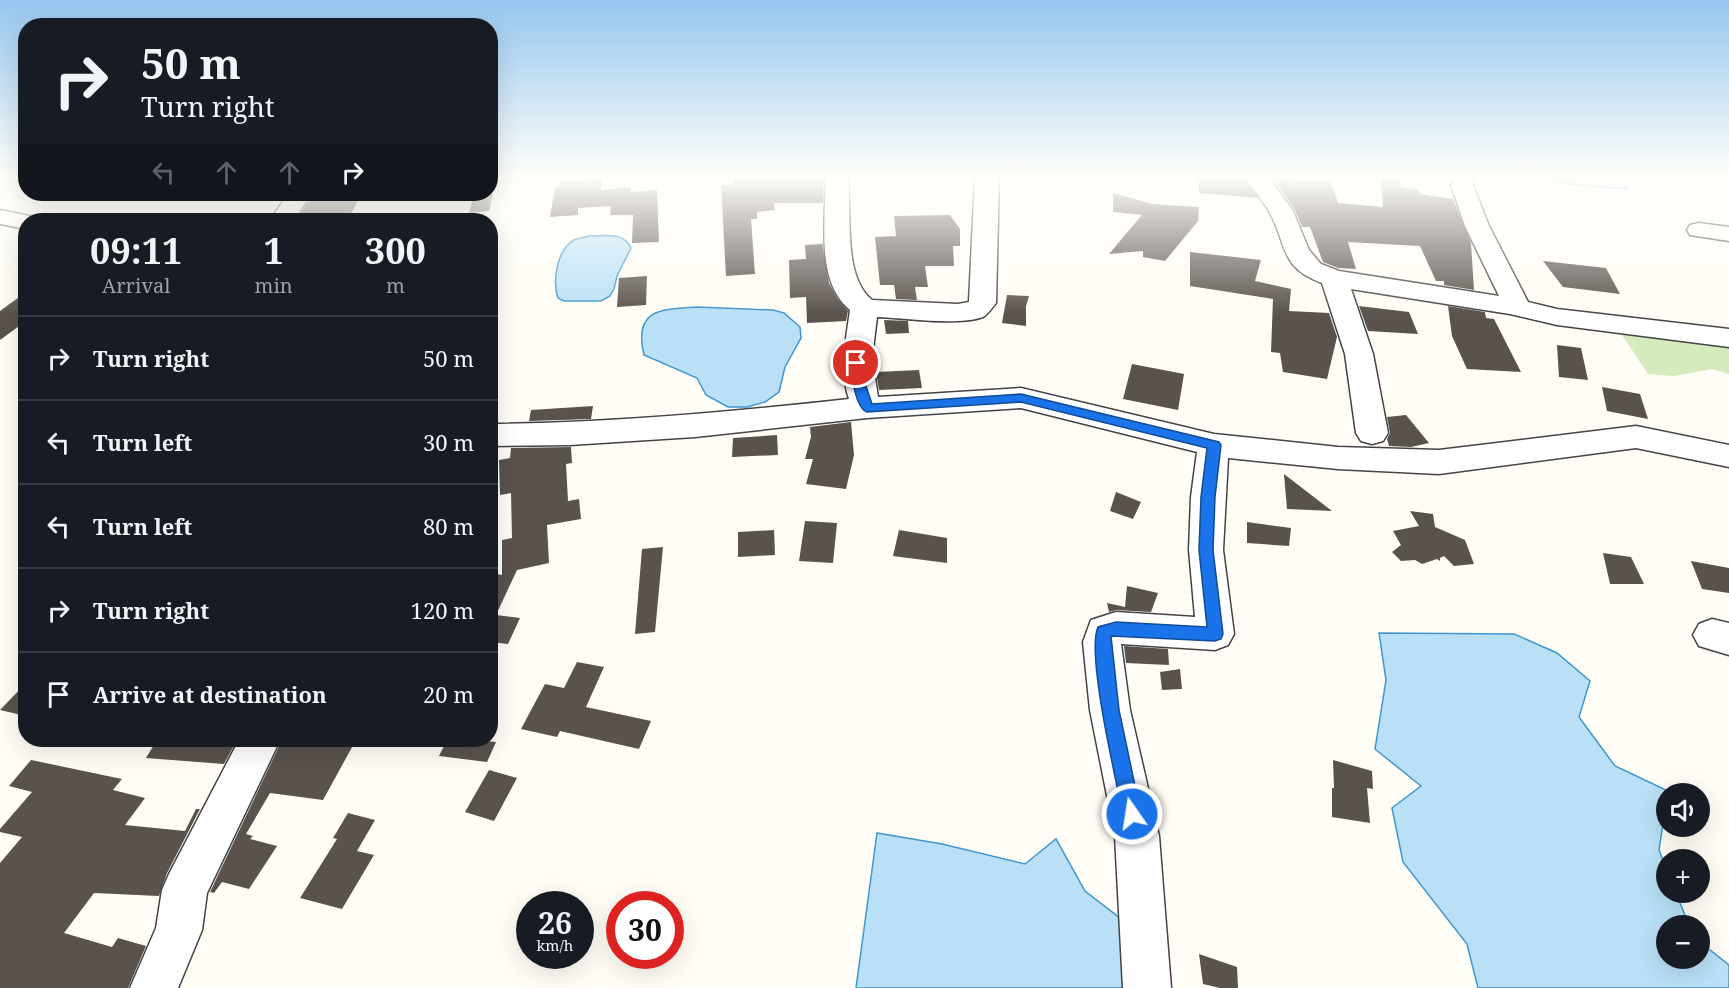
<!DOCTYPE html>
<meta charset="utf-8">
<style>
:root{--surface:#171b24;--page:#20242c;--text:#f1f3f6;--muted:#9ea1a6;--line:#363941}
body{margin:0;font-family:"Noto Serif",serif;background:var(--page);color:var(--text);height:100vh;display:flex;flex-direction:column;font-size:22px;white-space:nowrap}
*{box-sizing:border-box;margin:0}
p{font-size:20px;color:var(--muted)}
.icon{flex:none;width:33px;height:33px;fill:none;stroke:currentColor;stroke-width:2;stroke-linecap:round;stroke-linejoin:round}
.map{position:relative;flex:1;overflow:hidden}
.drawer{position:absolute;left:18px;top:213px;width:480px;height:534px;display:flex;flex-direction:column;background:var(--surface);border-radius:24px;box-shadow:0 6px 24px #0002}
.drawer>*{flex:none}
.hud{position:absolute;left:18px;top:18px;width:480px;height:183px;border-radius:24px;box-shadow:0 6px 24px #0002;background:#171b24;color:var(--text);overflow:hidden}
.buttons{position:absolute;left:1656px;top:783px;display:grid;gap:12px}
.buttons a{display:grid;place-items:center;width:54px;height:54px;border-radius:50%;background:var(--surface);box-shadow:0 6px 24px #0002;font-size:30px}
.speed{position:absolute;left:516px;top:891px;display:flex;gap:12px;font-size:30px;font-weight:700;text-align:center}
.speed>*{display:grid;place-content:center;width:78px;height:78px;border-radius:50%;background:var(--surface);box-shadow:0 6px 24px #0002;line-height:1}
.speed small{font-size:15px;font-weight:400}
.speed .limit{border:9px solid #d22;background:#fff;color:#111}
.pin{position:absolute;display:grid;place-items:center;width:51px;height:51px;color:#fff;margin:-26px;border:3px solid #fff;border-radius:50%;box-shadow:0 2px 6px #0007}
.me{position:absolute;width:66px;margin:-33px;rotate:347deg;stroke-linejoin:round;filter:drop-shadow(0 0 4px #0008)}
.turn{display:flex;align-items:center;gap:21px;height:126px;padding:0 24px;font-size:27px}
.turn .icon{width:78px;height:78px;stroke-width:2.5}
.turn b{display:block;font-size:42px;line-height:51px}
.lanes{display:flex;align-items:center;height:57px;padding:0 24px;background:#0003;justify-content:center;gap:30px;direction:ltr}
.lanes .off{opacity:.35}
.eta{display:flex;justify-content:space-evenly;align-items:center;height:102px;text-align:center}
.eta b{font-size:36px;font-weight:700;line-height:42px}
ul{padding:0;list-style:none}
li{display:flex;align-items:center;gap:18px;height:84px;padding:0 24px;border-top:2px solid var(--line)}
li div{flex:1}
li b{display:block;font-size:22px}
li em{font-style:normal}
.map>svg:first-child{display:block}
</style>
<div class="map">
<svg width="1729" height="988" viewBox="0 0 1729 988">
<rect width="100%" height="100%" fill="#fffdf5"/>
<!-- green -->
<polygon fill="#d5ebbd" points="1616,326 1729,342 1729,374 1712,369 1674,376 1648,374"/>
<!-- water -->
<g fill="#b9e0f7" stroke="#3f96cf" stroke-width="1.5">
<polygon points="1531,177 1628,177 1627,189 1568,184"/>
<path d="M588,236C604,236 623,231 631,248L617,276L614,289L610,296L601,301H564L558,298C552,281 557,250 574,240C578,238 584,238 588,236Z"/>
<path d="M697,307L773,310L784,313L800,327L801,338L785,367L779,392L765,402L747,407H728L706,395L697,378L644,355C633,309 660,309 697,307Z"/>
<polygon points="1379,633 1514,634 1557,653 1590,681 1579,717 1615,766 1668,791 1659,850 1666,868 1666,892 1676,893 1689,925 1666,926 1666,958 1700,958 1700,942 1729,965 1729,988 1478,988 1467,944 1403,862 1392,808 1421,786 1375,749 1386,680"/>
<polygon points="877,833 942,844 1025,864 1056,839 1085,891 1125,922 1127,988 856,988"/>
</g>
<!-- building -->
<g fill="#5a524d">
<polygon points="733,177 823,177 823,203 774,203 775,210 757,212 757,219 751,219 755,274 726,276 721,185 733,184"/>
<polygon points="1199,177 1243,177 1258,198 1199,193"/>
<polygon points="1381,177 1400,179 1401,187 1419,190 1419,194 1453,199 1471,243 1474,290 1444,285 1444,281 1436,281 1420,246 1348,242 1356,269 1338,268 1323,262 1310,227 1302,227 1295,210 1273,179 1331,182 1338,203 1383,207"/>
<polygon points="602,179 601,190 631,187 631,192 657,190 659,242 632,243 633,215 610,215 611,206 578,208 578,215 550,217 555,188 559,188 560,182"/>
<polygon points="1113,193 1152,204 1199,207 1198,221 1165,261 1143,257 1143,251 1109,254 1142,215 1113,212"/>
<polygon points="313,194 361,194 348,220 296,220"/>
<polygon points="474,194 493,194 489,211 469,213"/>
<polygon points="950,215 960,229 960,246 953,246 954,266 925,266 928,287 915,287 917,300 896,299 894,285 880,285 875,237 896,236 894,216"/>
<polygon points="822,242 829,283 837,298 848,311 846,321 807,323 806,297 790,298 789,260 806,259 805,245 822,244"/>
<polygon points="1190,252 1261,260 1255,281 1291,289 1289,311 1329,313 1337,337 1327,379 1283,372 1280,353 1271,352 1273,299 1190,286"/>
<polygon points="1543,261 1606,268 1620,294 1563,287"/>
<polygon points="647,276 646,305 617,307 619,278"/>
<polygon points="26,292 26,321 0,340 0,311"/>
<polygon points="1007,295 1029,296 1026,306 1026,326 1002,323"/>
<polygon points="1359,306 1409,312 1418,334 1368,331"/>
<polygon points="1448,306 1485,312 1486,318 1494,319 1521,372 1467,369 1452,336"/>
<polygon points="884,320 908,321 909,333 886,334"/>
<polygon points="1557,345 1581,348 1588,380 1559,377"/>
<polygon points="1132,364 1184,374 1178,410 1123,399"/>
<polygon points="919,370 922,388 879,390 876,372"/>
<polygon points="1602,387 1640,394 1648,419 1607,411"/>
<polygon points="593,406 591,419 529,421 531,410"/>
<polygon points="1406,415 1429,443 1411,447 1389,446 1387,439 1390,433 1387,417"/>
<polygon points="851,422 854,455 846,489 806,484 813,459 805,459 811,437 810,427"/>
<polygon points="777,435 778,455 732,457 733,438"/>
<polygon points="571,447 572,463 566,464 568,501 579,499 581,519 547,525 549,563 517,570 496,615 520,618 508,644 490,642 490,573 502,575 502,540 512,538 511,493 500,495 499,460 510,458 511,448"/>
<polygon points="1284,474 1332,511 1287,509"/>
<polygon points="1116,492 1141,502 1133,519 1110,511"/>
<polygon points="1410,511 1433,514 1435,527 1465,540 1474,564 1454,566 1444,556 1440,558 1440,561 1437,559 1422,564 1415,560 1401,561 1392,552 1401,545 1393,531 1419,526"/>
<polygon points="805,521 837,523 833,563 799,561"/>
<polygon points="1247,522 1291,528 1289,546 1247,543"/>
<polygon points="774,530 775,555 738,557 738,532"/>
<polygon points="899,530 947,538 947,563 893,556"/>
<polygon points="663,547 655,632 635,634 642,549"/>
<polygon points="1603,553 1631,557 1644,584 1610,584"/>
<polygon points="1691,561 1729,568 1729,593 1702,589"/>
<polygon points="1127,586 1158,593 1151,612 1116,610 1109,612 1107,603 1125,607"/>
<polygon points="1124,646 1168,649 1169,665 1126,663"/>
<polygon points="577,662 604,667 586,707 651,721 639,749 560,731 557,737 521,729 545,684 564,688"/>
<polygon points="1180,669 1182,689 1162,690 1160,672"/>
<polygon points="26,683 26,716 0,710"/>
<polygon points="157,740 237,740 224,764 146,758"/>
<polygon points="282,740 356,740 323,800 270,793 246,834 253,836 250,839 277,846 249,889 222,882 214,893 210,892"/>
<polygon points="447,740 478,740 496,742 487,762 439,756"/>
<polygon points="31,760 122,779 113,790 145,798 125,825 185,831 196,809 200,809 167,873 159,896 94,893 64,933 112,947 118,938 146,946 128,988 0,988 0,863 22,837 0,832 0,829 32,792 9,786"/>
<polygon points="1333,760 1372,771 1373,789 1367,788 1370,823 1332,817 1332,788 1334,788"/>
<polygon points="489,770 517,778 494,821 465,812"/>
<polygon points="348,813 375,820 357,851 374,855 342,909 300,898 337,839 333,838"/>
<polygon points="1199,954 1237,967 1238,988 1220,988 1203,984"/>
</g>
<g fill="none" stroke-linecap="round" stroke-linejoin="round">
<!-- minor casing -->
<g stroke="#444" stroke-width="3">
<g id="minor">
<path d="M825,177H848C852,212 842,276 872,300L958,304L969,302L975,177H999L996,303C992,308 988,314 983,317C958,326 904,318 877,317L872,358L878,397L1021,388L1214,434L1338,447L1439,450L1636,426L1729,445V467L1636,448L1439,474L1338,469L1228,458L1223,550L1234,634L1228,645L1215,650L1121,644L1130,710L1159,836L1171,988H1123L1115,836L1090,710L1083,642L1091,620L1116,612L1195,617L1189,550L1191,497L1197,452L1021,408L867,418L695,437L570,445L490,446V424C611,423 730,412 849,399C839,370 846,340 850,310C814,280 827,218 825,177Z"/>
<path d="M1245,177H1268L1293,211L1309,250L1321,264L1339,271L1499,296L1465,226L1451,185L1455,180L1463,178L1471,180L1489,226L1528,302L1557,309L1729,329V347L1557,325L1510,314L1351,289L1373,354L1388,433L1383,441L1372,444L1361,441L1356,433L1345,354L1322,283C1279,267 1288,246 1269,211C1262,199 1252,188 1245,177Z"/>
<polygon points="288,194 311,194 294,220 270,220"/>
<polygon points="0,210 35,217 37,220 26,220 26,229 0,224"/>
<polygon points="1699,223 1729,227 1729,241 1690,235 1687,230 1690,225"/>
<polygon points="1712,619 1729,623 1729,655 1699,646 1693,635 1699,624"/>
<polygon points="239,740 280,740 207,893 202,930 178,988 130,988 156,928 162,890 169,874"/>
</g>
</g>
<!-- minor -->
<use href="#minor" fill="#fff" fill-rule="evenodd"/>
</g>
<!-- sky -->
<linearGradient id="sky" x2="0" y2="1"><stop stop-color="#95c6ee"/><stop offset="0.56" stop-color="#fffefa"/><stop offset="1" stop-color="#fffefa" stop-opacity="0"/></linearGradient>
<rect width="1729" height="315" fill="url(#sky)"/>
<!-- route -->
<path fill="#1a73e8" stroke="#114b97" stroke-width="1.5" d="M856,359L862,363L863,377L872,404L1021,394L1219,442L1221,445L1215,497L1213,550L1223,634L1221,639L1215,641L1111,636L1119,710L1141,814L1138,820L1132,822L1126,820L1123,814C1116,780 1086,653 1098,627L1116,622L1207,627L1199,550L1201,497L1207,448L1021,402L867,412C856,409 851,375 850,363Z"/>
</svg>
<div class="buttons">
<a><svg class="icon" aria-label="sound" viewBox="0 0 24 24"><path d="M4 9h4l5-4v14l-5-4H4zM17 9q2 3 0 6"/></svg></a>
<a>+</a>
<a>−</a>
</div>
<div class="speed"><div>26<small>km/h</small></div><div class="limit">30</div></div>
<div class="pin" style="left:856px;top:363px;background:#d93025"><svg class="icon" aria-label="arrive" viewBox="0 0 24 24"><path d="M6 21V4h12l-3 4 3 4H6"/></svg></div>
<svg class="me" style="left:1132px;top:814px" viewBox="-20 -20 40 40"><circle r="17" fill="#1a73e8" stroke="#fff" stroke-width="3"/><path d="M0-11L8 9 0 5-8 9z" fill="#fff"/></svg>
<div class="hud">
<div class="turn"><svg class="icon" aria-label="right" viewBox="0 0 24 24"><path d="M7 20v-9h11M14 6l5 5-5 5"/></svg><div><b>50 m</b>Turn right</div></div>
<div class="lanes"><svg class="icon off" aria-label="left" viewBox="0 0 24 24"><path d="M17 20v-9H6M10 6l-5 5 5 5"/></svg><svg class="icon off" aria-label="ahead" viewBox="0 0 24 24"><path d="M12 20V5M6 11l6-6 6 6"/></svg><svg class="icon off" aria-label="ahead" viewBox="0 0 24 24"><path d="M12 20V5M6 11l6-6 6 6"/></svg><svg class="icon" aria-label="right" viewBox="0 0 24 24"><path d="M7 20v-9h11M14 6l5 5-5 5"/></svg></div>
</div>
<section class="drawer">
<div class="eta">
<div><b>09:11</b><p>Arrival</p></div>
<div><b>1</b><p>min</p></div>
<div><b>300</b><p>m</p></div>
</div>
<ul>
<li><svg class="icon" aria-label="right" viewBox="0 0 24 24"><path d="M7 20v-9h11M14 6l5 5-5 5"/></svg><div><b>Turn right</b></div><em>50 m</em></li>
<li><svg class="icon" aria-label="left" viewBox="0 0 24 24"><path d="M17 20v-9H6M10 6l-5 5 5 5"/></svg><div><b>Turn left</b></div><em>30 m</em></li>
<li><svg class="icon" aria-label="left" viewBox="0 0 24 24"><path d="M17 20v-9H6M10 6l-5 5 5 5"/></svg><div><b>Turn left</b></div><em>80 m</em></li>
<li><svg class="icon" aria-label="right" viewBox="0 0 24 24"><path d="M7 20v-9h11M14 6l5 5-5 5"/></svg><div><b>Turn right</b></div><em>120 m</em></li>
<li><svg class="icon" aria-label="arrive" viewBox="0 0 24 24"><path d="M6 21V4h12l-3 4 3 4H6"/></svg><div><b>Arrive at destination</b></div><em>20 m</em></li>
</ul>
</section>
</div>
